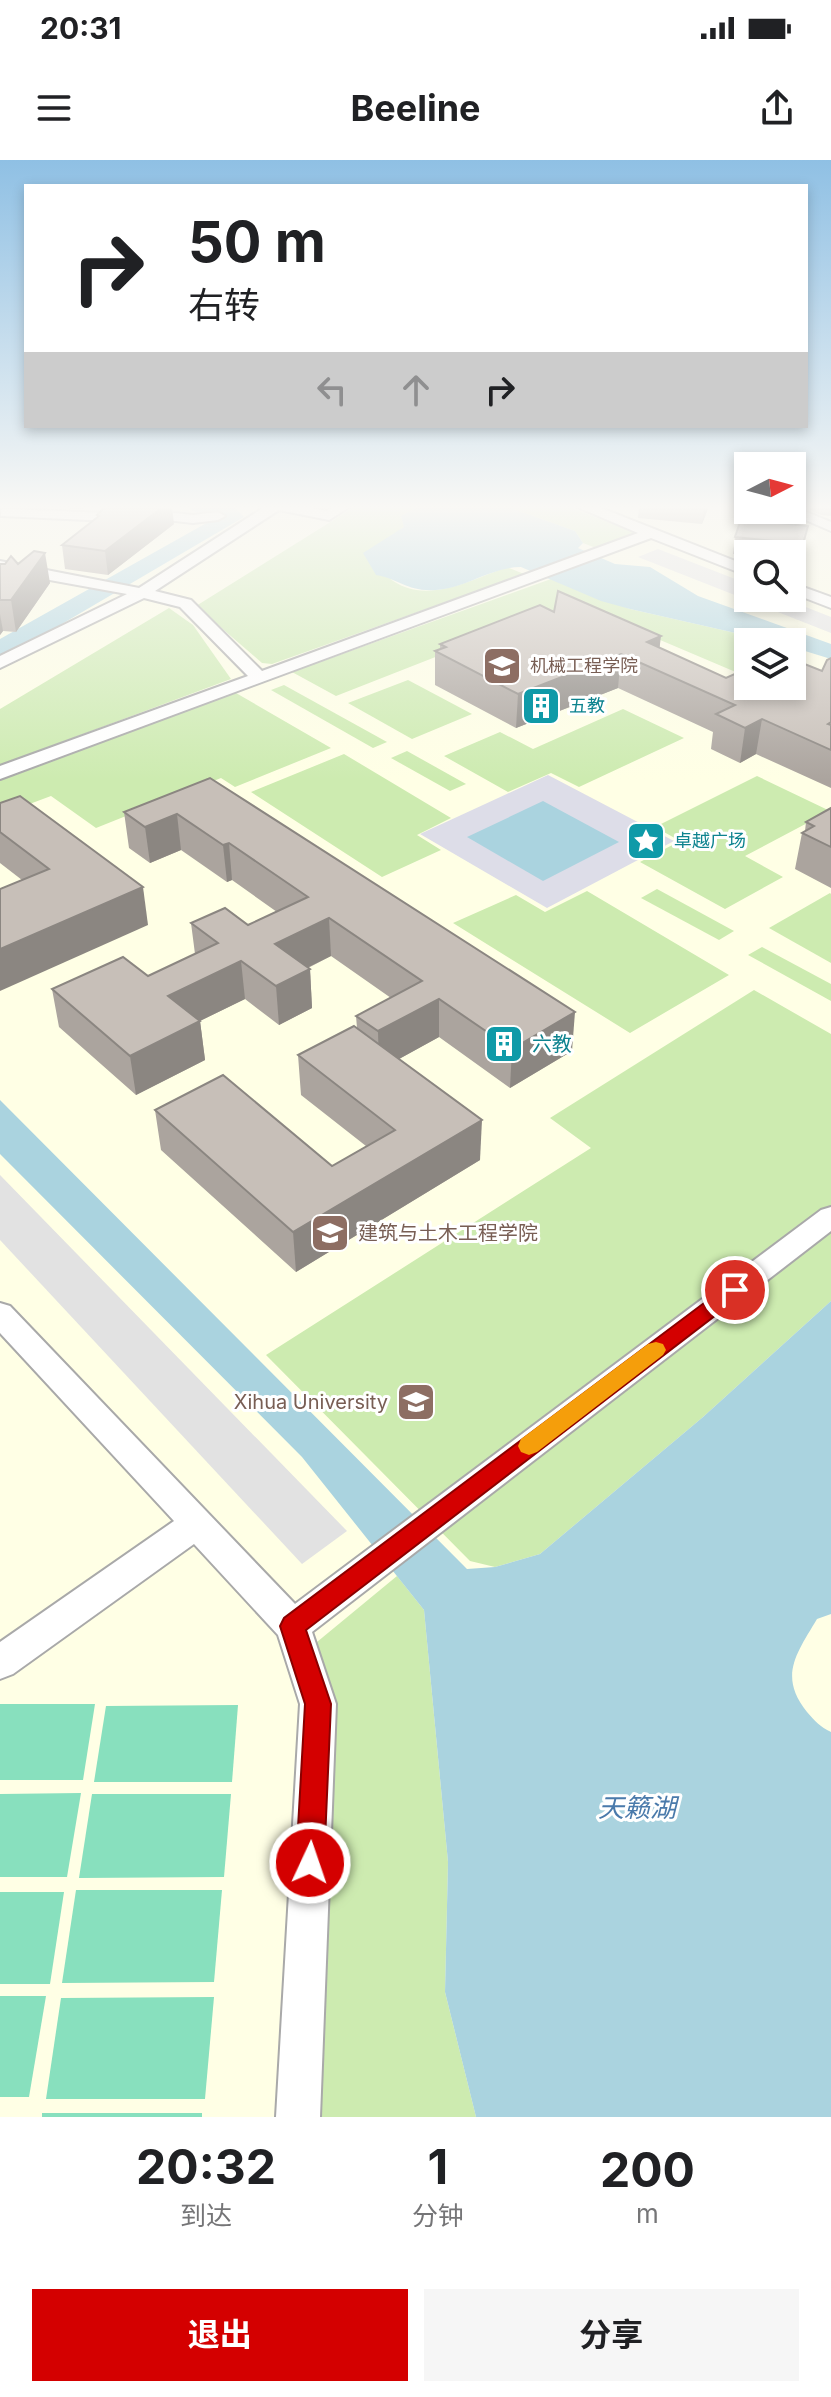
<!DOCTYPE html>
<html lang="zh">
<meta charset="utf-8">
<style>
:root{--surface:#fff;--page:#f6f6f6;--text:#202124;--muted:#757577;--accent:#d40000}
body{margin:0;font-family:Inter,"Noto Sans SC",sans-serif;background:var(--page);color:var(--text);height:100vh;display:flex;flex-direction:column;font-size:30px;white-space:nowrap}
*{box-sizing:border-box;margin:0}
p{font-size:26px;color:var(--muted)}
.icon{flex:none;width:44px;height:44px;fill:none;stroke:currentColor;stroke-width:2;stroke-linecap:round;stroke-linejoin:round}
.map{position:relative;height:1957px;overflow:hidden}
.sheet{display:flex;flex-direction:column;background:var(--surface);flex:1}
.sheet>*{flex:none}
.guide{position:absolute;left:24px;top:24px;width:784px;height:244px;border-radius:0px;box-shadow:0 4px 12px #0003;background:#fff;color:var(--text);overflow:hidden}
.needle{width:52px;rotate:84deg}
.fabs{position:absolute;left:734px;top:292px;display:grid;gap:16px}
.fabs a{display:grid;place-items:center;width:72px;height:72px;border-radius:0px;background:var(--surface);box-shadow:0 4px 12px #0003;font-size:40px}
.pin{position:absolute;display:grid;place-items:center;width:68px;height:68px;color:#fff;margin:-34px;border:4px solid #fff;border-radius:50%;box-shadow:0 2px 8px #0007}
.me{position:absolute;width:88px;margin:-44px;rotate:3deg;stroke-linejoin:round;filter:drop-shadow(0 0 6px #0008)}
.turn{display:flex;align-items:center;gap:28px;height:168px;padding:0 32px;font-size:36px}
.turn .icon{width:104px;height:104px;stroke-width:2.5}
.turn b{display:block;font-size:56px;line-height:68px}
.lanes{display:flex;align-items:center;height:76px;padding:0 32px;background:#0003;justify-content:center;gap:40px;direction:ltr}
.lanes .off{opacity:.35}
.eta{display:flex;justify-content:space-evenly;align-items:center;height:136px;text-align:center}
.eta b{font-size:48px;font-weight:700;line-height:56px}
.primary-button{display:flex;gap:16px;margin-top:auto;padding:16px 32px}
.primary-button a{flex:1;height:92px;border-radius:0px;background:var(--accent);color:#fff;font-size:32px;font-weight:700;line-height:92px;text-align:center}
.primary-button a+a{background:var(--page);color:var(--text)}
.status{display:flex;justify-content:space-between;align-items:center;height:56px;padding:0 40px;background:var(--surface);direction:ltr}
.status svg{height:22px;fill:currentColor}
header{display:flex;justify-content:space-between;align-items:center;height:104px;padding:0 32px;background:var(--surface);font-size:36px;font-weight:700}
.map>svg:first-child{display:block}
</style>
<div class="status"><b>20:31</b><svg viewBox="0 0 49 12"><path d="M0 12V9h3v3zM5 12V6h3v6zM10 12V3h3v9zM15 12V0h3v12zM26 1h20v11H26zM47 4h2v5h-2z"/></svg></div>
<header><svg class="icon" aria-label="menu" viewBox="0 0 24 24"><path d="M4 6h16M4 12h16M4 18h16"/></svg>Beeline<svg class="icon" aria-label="share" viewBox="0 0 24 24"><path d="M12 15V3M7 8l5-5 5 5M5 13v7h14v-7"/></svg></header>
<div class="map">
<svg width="831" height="1957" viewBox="0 0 831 1957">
<rect width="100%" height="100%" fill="#f2efe9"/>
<!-- education -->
<path fill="#ffffe5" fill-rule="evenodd" d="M0,346H748V350L831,346V1957H0ZM748,394H792V438H748ZM748,482H792V526H748Z"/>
<!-- grass -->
<g fill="#cdebb0">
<path d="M356,346H419L401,356L404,366L388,417C423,447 471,420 507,407L524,414L272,504L262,503L196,446Z"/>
<polygon points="505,346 567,346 638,374 596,388 583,383 575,371"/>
<polygon points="551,419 630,449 775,482 748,482 748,515 745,516 573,443 336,536 292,512"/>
<polygon points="169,448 193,465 231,519 0,605 0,549"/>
<polygon points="408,520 472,554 412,579 348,543"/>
<polygon points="284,525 387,582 373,588 271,530"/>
<polygon points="236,533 331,588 235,627 221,618 96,668 51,636 0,655 0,619"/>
<polygon points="623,549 684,578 579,627 551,613 508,632 444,596 500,572 533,589"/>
<polygon points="407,591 466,624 450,631 391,598"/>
<polygon points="344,594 451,658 417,675 441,690 382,717 251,632"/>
<polygon points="757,616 830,651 745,696 783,717 725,749 640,702 680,681 655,667"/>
<polygon points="657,729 734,771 719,780 641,738"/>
<polygon points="587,731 729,815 630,873 453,763 516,735 545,752"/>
<polygon points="831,734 831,803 769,768 830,733"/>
<polygon points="762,787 831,824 831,841 748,795"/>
<polygon points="754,830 831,874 831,1141 703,1257 540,1394 495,1407 470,1401 266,1195 591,988 550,958"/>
<polygon points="397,1416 424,1450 448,1702 445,1832 476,1957 317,1957 335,1545 317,1482"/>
</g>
<!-- pitch -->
<g fill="#88e0be">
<polygon points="0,1544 95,1544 83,1620 0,1620"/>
<polygon points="238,1545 232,1622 94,1622 106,1546"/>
<polygon points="81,1633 67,1717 0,1717 0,1634"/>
<polygon points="92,1634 231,1634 224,1717 79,1718"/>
<polygon points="76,1730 222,1730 214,1822 62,1823"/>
<polygon points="0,1732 64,1732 50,1824 0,1824"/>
<polygon points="0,1836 46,1836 29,1937 0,1937"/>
<polygon points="214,1837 205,1939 46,1939 61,1838"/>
<rect x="42" y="1953" width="160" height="4"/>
</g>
<!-- parking -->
<g fill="#e2e2e2">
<polygon points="658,389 748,424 748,438 783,438 831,457 831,473 638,397"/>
<polygon points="0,1015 347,1371 302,1404 0,1080"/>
</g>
<!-- plaza -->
<polygon fill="#dddde8" points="548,615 674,681 547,748 420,674"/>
<!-- water -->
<g fill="#aad3df">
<path d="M419,346H505L575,371L583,383L578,388L615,404L650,407L698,436L831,484V499L792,487V482H775L630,449L601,441L521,407C491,407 466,428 436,430C407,432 400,419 376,415L363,393L404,367L401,356Z"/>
<polygon points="543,641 619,682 543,721 467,677"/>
<path d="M0,940L467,1409L495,1407L540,1394L703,1257L831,1141V1454L817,1459C797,1493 778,1516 807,1552C815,1561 820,1567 831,1572V1957H476L445,1832L448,1702L424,1450L302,1297L0,994Z"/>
</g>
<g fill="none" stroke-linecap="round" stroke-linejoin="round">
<!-- river -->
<polygon fill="#aad3df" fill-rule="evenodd" points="189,346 234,346 244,357 9,495 0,498 0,479 219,356 192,351"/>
<!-- street casing -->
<g stroke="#a9a9a9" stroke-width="4">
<g id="street">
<polygon points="266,346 302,346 327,351 334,346 351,346 329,360 279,350 155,431 191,440 262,511 638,373 575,346 596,346 748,406 748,416 651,378 0,619 0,606 248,516 180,447 144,438 0,508 0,496 127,434 0,411 0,401 139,428"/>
<polygon points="792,346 831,362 831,371 787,352 786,350 792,350"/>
<polygon points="6,349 110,353 140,349 193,355 218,352 225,356 218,360 193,363 140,357 110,361 1,356 1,350"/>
<polygon points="792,423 831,437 831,448 792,433"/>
<polygon points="831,1047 831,1071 312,1472 336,1544 320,1957 276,1957 300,1544 278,1475 194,1384 13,1514 0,1519 0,1482 174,1361 0,1173 0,1143 10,1146 295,1444 821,1050"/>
</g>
</g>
<!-- street -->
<use href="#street" fill="#fff" fill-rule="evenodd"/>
</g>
<!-- wall -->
<g fill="#aba49e">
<polygon points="15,346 84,346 82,349"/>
<polygon points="639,346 709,346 702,364 638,358"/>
<polygon points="811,346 831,346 831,356 821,355 810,350"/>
<polygon points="97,355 174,364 108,415 65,409 62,385 97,357"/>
<polygon points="735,377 805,383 800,401 792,400 792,394 748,394 748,396 733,394"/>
<polygon points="0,404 18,404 50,423 16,472 3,471 0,475"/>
<polygon points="554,452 660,488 726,518 822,511 831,498 831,628 756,594 740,603 711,589 713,572 618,528 516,568 435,525 435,491 440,489 440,484"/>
<polygon points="210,618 572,891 510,928 439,877 399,899 480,1000 296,1112 161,990 155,950 332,1006 366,986 301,935 298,895 357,868 356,856 391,838 331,796 308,808 310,809 312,848 279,865 245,839 200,861 205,900 136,935 59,867 52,829 148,816 195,794 191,763 248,765 277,752 232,720 227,722 181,690 150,703 129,688 124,652"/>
<polygon points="0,643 148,765 22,720 0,703"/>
<polygon points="831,648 831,728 795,709 802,673 805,671 806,662"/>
</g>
<!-- shaded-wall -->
<g fill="#8b8681">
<polygon points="164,346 172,346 174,364 108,415 105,391"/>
<polygon points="705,346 709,346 702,364 704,348"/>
<polygon points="45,393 50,423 16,472 11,440"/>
<polygon points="0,454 3,471 0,475"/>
<polygon points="661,476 657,509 647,482"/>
<polygon points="621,494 618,528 516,568 518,534"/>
<polygon points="762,559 756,594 740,603 745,568"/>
<polygon points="177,654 181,690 150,703 145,667"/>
<polygon points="229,683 232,720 227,722 223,685"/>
<polygon points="143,727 148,765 0,831 0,789"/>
<polygon points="329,758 331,796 278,822 275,784"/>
<polygon points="241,801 245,839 173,874 168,836"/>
<polygon points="310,809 312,848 279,865 276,826"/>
<polygon points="439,839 439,877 379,910 378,871"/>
<polygon points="575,852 572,891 510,928 512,889"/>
<polygon points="200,861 205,900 136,935 130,896"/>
<polygon points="482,960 480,1000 296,1112 293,1072"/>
</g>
<!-- building -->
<g fill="#c7bfb8" stroke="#8b8681" stroke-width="2">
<polygon points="106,346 164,346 105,391 62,385 99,356 97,355"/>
<polygon points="741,359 808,366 803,384 735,377"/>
<polygon points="34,391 45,393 11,440 0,440 0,404 5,404 11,396 18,404"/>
<polygon points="558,431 661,476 647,482 726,518 748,508 748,526 792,526 792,499 822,511 827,500 831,498 831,562 828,564 831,565 831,590 762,559 745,568 716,554 735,545 621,494 518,534 435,491 446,487 440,484 540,445 554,452"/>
<polygon points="210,618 575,852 512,889 439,839 378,871 356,856 422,821 329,758 275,784 310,809 276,826 241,801 168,836 200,861 130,896 52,829 123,797 148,816 218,783 191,763 225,748 248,765 308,737 229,683 223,685 177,654 145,667 124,652"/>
<polygon points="20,636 143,727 0,789 0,729 49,709 0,672 0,643"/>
<polygon points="831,648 831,687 802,673 814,666 806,662"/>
<polygon points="354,866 482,960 293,1072 155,950 223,915 332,1006 395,970 298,895"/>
</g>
<!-- sky -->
<linearGradient id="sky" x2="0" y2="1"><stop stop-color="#8fc0e4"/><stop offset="0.56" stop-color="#f9f8f5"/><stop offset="1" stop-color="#f9f8f5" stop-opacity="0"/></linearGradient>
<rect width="831" height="620" fill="url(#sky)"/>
<!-- route -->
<polygon fill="#d40000" stroke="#8a0000" stroke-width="2" points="735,1122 742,1125 745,1130 742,1135 306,1470 331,1544 324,1703 320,1712 310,1716 300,1712 296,1703 305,1544 280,1466 284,1458 728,1125"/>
<!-- slow -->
<polygon fill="#f59e0b" points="656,1182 663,1184 666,1190 663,1195 537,1292 529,1295 521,1292 518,1286 521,1279 648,1184"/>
<!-- icons -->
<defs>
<g id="university-square" transform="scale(2)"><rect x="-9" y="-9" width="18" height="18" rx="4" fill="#8d6e63" stroke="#fff"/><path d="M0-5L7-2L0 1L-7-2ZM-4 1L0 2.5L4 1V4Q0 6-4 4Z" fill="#fff"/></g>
<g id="building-square" transform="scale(2)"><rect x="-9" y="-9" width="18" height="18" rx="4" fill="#0f9aa8" stroke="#fff"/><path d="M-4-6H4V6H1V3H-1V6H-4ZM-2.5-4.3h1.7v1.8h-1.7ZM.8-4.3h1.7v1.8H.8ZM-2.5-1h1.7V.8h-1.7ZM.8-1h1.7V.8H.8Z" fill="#fff"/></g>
<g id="sight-square" transform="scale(2)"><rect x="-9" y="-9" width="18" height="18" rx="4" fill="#0f9aa8" stroke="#fff"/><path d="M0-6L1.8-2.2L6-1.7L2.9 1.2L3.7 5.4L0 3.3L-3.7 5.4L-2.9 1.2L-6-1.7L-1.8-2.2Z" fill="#fff"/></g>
</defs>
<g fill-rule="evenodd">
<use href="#university-square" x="502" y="506"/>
<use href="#building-square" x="541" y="546"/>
<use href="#sight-square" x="646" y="681"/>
<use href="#building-square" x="504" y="884"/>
<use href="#university-square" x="330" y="1073"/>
<use href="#university-square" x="416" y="1242"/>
</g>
<g text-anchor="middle" stroke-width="6" stroke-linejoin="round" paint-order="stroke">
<!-- far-education labels -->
<g font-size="18" fill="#785e54" stroke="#fff" text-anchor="start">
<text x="530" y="512">机械工程学院</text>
</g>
<!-- far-culture labels -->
<g font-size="18" fill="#0d838f" stroke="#fff" text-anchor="start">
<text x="569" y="552">五教</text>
<text x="674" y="687">卓越广场</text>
</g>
<!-- culture labels -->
<g font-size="20" fill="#0d838f" stroke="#fff" text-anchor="start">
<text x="532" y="891">六教</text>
</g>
<!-- education labels -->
<g font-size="20" fill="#785e54" stroke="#fff" text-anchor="start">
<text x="358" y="1080">建筑与土木工程学院</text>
<text x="388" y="1249" text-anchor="end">Xihua University</text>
</g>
<!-- near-water labels -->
<g font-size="26" font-style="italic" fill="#4a7aab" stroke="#fff">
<text x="637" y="1657">天籁湖</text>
</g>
</g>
</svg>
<div class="fabs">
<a><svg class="needle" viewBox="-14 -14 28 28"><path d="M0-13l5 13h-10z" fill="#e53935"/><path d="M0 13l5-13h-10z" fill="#757577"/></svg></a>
<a><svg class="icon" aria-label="search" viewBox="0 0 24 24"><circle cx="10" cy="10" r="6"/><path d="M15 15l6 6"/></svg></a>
<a><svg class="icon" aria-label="layers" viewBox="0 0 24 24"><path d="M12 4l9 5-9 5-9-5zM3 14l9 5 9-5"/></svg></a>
</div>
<div class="pin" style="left:735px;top:1130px;background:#d93025"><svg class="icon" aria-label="arrive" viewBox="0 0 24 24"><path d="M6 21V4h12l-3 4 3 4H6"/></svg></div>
<svg class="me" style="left:310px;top:1703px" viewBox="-20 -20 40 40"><circle r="17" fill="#d40000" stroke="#fff" stroke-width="3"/><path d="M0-11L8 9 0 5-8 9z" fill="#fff"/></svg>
<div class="guide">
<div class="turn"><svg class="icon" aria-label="right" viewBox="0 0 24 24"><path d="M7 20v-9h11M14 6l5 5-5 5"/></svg><div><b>50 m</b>右转</div></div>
<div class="lanes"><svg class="icon off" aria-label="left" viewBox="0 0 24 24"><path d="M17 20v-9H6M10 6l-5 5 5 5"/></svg><svg class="icon off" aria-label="ahead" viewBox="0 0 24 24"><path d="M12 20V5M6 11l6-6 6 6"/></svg><svg class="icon" aria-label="right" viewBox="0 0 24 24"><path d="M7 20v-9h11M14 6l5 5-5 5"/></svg></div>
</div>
</div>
<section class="sheet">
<div class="eta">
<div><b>20:32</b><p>到达</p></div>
<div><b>1</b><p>分钟</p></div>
<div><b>200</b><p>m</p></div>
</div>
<div class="primary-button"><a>退出</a><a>分享</a></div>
</section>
